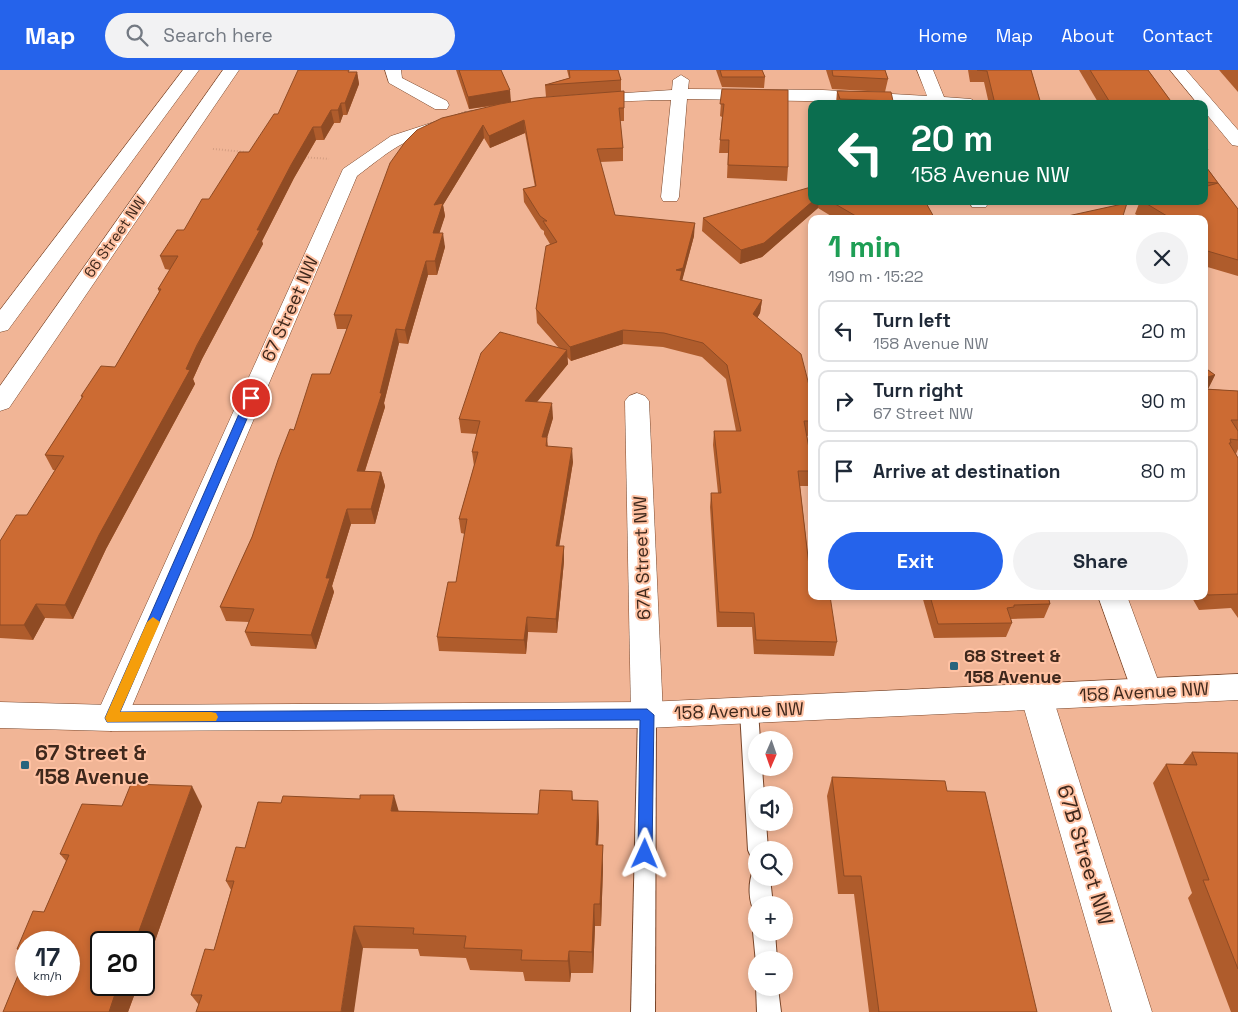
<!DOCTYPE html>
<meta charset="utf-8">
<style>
:root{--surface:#fff;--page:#f2f2f3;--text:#1f2937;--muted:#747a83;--line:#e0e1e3;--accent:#2563eb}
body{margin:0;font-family:"Space Grotesk",sans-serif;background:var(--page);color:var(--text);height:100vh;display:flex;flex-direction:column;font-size:19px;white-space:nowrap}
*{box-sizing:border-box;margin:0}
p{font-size:16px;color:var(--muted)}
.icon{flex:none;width:28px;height:28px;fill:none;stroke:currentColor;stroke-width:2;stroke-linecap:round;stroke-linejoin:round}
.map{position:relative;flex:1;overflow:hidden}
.details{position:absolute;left:808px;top:145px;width:400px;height:385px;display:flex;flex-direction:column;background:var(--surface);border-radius:10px;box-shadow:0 2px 8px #0003}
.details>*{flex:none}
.top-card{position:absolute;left:808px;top:30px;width:400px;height:105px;border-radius:10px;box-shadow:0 2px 8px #0003;background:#0b6e4f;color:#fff;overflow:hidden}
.needle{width:32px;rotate:182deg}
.fabs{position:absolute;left:748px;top:661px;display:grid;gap:10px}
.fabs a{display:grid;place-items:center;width:45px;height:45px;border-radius:50%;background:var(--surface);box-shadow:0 2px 8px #0003;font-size:25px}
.speed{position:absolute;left:15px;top:861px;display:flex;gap:10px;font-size:25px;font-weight:700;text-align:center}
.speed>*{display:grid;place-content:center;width:65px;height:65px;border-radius:50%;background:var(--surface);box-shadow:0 2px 8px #0003;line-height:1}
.speed small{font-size:12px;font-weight:400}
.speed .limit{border:2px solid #111;border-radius:8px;background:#fff;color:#111}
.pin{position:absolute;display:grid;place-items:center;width:42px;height:42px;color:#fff;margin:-21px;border:2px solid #fff;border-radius:50%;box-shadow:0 1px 5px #0007}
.me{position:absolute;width:55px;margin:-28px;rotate:1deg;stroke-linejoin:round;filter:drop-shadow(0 0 4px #0008)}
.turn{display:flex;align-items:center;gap:18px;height:105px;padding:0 20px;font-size:22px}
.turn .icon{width:65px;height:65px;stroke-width:2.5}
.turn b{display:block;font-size:35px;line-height:42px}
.round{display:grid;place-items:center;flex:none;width:52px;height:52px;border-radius:26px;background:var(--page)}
.summary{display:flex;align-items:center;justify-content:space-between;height:85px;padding:0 20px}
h1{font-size:30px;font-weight:600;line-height:38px;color:#1e9e55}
.cta{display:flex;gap:10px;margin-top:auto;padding:10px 20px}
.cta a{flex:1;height:58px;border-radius:30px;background:var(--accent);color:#fff;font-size:20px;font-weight:600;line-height:58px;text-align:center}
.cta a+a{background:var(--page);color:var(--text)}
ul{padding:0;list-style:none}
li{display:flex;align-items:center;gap:15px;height:62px;margin:0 10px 8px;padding:0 10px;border:2px solid var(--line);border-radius:10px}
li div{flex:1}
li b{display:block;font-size:19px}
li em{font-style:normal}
header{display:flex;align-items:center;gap:30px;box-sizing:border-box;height:70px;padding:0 25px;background:var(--accent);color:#fff}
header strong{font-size:24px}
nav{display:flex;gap:28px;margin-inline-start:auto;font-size:18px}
.search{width:350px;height:45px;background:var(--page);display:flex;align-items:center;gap:12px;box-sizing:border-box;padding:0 18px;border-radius:28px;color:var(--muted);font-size:19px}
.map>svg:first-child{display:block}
</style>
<header>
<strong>Map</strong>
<div class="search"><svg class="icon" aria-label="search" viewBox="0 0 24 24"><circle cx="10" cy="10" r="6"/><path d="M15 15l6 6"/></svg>Search here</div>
<nav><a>Home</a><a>Map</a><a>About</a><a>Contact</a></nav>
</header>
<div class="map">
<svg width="1238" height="942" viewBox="0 0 1238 942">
<rect width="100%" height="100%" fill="#f1b596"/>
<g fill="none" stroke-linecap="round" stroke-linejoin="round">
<!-- lane casing -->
<g stroke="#79462a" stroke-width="2">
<g id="lane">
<polygon points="749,633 756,635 758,641 760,670 756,670 756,698 762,698 764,725 756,725 756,752 766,752 768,780 756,780 756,789 751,787 748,780 740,641 742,635"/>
<polygon points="647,637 654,639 656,645 655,942 631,942 638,645 640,639"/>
<path d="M756,800V808H770L773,835H756V843C748,834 748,812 753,801Z"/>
<polygon points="756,854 756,862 775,862 777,890 756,890 756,893 753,862"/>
<polygon points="756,916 778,918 781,942 757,942"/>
</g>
</g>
<!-- street casing -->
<g stroke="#79462a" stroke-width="1">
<g id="street">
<polygon points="385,0 401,0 402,8 447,31 449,35 447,39 435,39 389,13"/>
<path d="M917,0H933L944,27L971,29L979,34L687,29L679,127L677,131H663L661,127L671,30C587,31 481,38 404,73C388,81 372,95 357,106L127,648L122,657L111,661L100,657L95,648L343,99L391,66L465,42L548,28L672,20L673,10L681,5L689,10L688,19L823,20L927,26Z"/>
<polygon points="1170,0 1186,0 1238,60 1238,76 1232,75 1204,41 1204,34 1198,34"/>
<polygon points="969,131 989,131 986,137 972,137"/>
<polygon points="637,323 645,326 649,331 663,645 658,654 647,658 636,654 631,645 625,331 629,326"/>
<polygon points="1098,526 1127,526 1162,621 1157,630 1146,634 1135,630"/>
<polygon points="1037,615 1048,619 1053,628 1152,942 1112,942 1021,628 1026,619"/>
</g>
</g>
<!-- secondary casing -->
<g stroke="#79462a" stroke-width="1">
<g id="secondary">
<polygon points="183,0 199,0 8,260 0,262 0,240"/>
<polygon points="223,0 239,0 9,338 0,341 0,316"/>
<polygon points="1238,604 1238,630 647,658 111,661 0,658 0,632 111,635 647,632"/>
</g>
</g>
<!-- path -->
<g stroke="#b9886f" stroke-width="2" stroke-dasharray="0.5 2.5" stroke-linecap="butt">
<polyline points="213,79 246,82"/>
<polyline points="302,87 329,89"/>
</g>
<!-- lane -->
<use href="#lane" fill="#fff" fill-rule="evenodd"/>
<!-- street -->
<use href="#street" fill="#fff" fill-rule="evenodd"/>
<!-- secondary -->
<use href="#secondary" fill="#fff" fill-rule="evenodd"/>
</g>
<!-- wall -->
<g fill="#af5c2c" fill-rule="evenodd">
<polygon points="456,0 501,0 511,32 602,23 546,27 545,15 569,8 567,0 618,0 621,10 621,21 624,38 624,51 620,51 623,78 623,91 600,92 615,145 694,166 682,210 762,230 760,243 757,248 811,323 811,365 807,366 811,389 811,416 800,416 811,513 837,572 834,586 754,584 752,557 717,557 710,437 711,423 718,423 713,375 714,361 736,361 726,309 702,287 663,277 623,274 571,291 567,287 568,294 537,332 553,348 547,367 548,376 573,392 559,476 564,476 564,491 557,563 528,562 526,584 439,581 437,567 456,512 465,464 461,463 459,449 474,396 472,382 477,364 461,363 459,349 559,278 537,253 536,239 550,174 544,164 544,161 541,159 524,132 523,119 535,117 525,63 490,78 484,68 443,135 445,146 439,163 445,177 437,205 428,205 408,274 399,273 384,333 385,337 365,401 381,402 385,416 375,454 351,454 332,516 334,522 316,579 251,576 245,562 249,552 226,551 220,537 252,467 294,360 330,304 347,259 337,259 334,245 492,36 469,39"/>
<polygon points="716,0 762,0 765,7 764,18 722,17"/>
<polygon points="826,0 885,0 888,9 885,22 832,19"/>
<polygon points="968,0 1031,0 1041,34 989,34 984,12 970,12"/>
<polygon points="1079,0 1148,0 1173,34 1099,34"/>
<polygon points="1219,0 1238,0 1238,22"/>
<polygon points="355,2 357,2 359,14 347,45 343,45 340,53 334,53 324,70 316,70 294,108 262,171 263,174 202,289 193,309 195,314 106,479 73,549 45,548 33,570 0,568 0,471 27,445 55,400 53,400 45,385 82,328 81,326 115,297 159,222 158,219 170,200 165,199 160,186 184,160 249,82 278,44"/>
<polygon points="722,19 788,97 787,111 727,108 728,83 719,83 722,47 720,46"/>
<polygon points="837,21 893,31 892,34 836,34"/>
<polygon points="1204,74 1208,80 1204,91"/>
<polygon points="1204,94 1238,139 1238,206 1204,196 1204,149 1144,149 1135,144 1140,131 1204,131"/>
<polygon points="811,131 925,131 935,149 836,149 818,138 762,187 740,194 702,161 703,148"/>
<polygon points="1204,297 1215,305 1208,319 1238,321 1238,379 1236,384 1238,388 1238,548 1231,538 1199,540 1191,526 1204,526"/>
<polygon points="922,526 1048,526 1050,534 1044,548 1011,549 1012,553 1006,567 934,568"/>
<polygon points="1192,682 1238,683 1238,942 1231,942 1188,828 1192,823 1153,713 1166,694 1183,694"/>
<polygon points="832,707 947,721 1037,942 869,942 854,824 838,824 827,726"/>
<polygon points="572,721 573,730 598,731 599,755 598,775 603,798 601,856 595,856 593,903 571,903 570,912 525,911 523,902 470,900 466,888 420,886 418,879 363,878 199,935 191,925 214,880 231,820 226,811 245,778 399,741 538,744"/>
<path d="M122,736H202L147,894H145L144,897V872H101L138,915L128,942H3L25,888L17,879L44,842L66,791L60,784ZM26,872L69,915H26Z"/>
</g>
<!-- shaded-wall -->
<g fill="#8f4b24">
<polygon points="357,2 359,14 347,45 345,33"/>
<polygon points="510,20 511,32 469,39 468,27"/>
<polygon points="341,33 343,45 340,53 338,40"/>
<polygon points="331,40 334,53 324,70 321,57"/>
<polygon points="524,50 525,63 490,78 489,66"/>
<polygon points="483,55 484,68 443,135 445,146 435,177 433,163 434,135"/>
<polygon points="313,57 316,70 294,108 262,171 263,174 202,289 193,309 195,314 106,479 73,549 65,535 99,465 291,95"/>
<polygon points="813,131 819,131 818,138 762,187 740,194 741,180"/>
<polygon points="695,153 694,166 681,215 676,200"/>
<polygon points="443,163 445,177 437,205 435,191"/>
<polygon points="426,191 428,205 408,274 405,260"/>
<polygon points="762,230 760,243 751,258 753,244"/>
<polygon points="396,259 399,273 384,333 385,337 360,416 357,401 380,323"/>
<polygon points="623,260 623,274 571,291 570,277"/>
<polygon points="567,280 568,294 526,345 525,331"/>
<polygon points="1215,305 1208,319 1204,320 1204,308"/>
<polygon points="552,333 553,348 543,382 542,367"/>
<polygon points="572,378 573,392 557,490 556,476"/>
<polygon points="381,402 385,416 375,454 371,439"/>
<polygon points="347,439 351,454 332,516 334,522 316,579 311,565 326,508"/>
<polygon points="564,476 564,491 557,563 556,549"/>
<polygon points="36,534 45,548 33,570 24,555"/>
<polygon points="527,547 528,562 526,584 524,570"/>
<polygon points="192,716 202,736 147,894 144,890 144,872 135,872"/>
<polygon points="394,725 401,749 391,741"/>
<polygon points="598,731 599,755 597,798 596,775"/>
<polygon points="603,775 603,798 601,856 600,834"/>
<polygon points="594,834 595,856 593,903 592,882"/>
<polygon points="354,856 363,878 354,942 341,942"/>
<polygon points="569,881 571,903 570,912 568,891"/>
<polygon points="118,915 138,915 128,942 109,942"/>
</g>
<!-- building -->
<g fill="#cc6b33" stroke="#8f4b24">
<polygon points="298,0 349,0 348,2 357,2 345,33 341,33 338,40 331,40 321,57 313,57 291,95 257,160 260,160 197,275 186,299 190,300 99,465 65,535 36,534 24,555 0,555 0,471 16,445 27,445 64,386 45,385 83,326 81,326 101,296 115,297 161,219 158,219 178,186 160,186 177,160 184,160 202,129 209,129 239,82 249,82 274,44 278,44"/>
<polygon points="459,0 501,0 510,20 468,27"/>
<polygon points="569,0 618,0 621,10 545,15 570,8"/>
<polygon points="720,0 762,0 765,7 722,7"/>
<polygon points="832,0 885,0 888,9 833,6"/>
<polygon points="977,0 1031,0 1041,34 995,34 987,1"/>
<polygon points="1090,0 1148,0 1173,34 1111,34"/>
<polygon points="722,19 788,20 788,97 728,95 729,70 720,70 724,34 720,34"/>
<polygon points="624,21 624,38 619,38 623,78 597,79 615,145 695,153 683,198 676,200 682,201 680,210 762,230 753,244 801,284 811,323 811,351 804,351 811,389 811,401 798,401 811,513 811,526 830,526 837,572 756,570 754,543 719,542 711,423 721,423 714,361 741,361 727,295 703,273 664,263 623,260 570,277 536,239 546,176 557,172 543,151 547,151 540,146 523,119 536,116 524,50 489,66 483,55 434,135 443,133 433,163 443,163 435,191 426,191 405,260 396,259 380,323 382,323 357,401 381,402 371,439 347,439 326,508 330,508 311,565 245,562 254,539 220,537 252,467 278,390 290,359 294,360 312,304 330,304 352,245 334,245 390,93 405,72 417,60 442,48 500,34 534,28"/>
<polygon points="837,21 891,22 893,31 840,29"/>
<polygon points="1204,74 1208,80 1204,80"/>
<polygon points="1204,94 1218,113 1204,112"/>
<polygon points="1218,113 1238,139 1238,190 1204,180 1204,149 1168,149 1167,146 1142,131 1204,131 1204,117"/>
<polygon points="811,117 811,131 813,131 764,173 741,180 703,148"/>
<polygon points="830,131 925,131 935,149 861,149"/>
<polygon points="1127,133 1122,149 1054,149"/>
<polygon points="500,262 567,280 525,331 552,333 542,367 547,367 546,376 572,378 556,476 564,476 556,549 527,547 524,570 437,567 448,512 456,512 467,449 459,449 478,382 472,382 480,351 459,349 481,283"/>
<polygon points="1204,297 1215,305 1204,308"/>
<polygon points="1204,319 1238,321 1238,350 1231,350 1238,361 1238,370 1230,369 1231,373 1229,373 1238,388 1238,524 1208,525 1204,518"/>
<polygon points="930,526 1048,526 1050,534 1014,535 1014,537 1007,538 1012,553 938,554"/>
<polygon points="1192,682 1238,683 1238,899 1203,810 1209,810 1166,694 1197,695"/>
<polygon points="832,707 945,711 947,721 985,722 1037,942 879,942 861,806 844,806"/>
<polygon points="131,714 192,716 135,872 101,872 101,915 118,915 109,942 3,942 26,886 26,915 69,915 69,872 26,872 26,879 17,879 33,841 44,842 69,785 60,784 82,734 122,736"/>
<polygon points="540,720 572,721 572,730 598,731 596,775 603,775 600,834 594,834 592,882 569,881 568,891 521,890 522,880 464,878 466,866 413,864 414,858 354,856 341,942 196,942 202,925 191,925 205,879 214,880 234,811 226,811 236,777 245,778 258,732 281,733 283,726 360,729 360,725 394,725 391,741 538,744"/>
</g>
<!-- route -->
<polygon fill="#2563eb" stroke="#184099" points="251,325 256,328 120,642 647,639 654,645 652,784 650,788 645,790 640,788 638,784 640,650 107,652 105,648 246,328"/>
<!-- slow -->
<polygon fill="#f59e0b" points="153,547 160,552 120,642 211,642 216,643 218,647 216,651 107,652 105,648 147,552"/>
<!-- markers -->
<g fill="#29647d" stroke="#ffc2a3" stroke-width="2">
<rect x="949" y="591" width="10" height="10" rx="2.5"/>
<rect x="20" y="690" width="10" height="10" rx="2.5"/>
</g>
<g text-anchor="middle" stroke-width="4" stroke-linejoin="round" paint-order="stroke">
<!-- far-street labels -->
<g font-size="15" fill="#3f281c" stroke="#ffc2a3">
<text transform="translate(115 167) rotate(-55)" y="5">66 Street NW</text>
</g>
<!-- street labels -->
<g font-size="18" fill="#3f281c" stroke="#ffc2a3">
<text transform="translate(290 239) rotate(-66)" y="6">67 Street NW</text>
<text transform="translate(642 488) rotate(-92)" y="6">67A Street NW</text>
<text transform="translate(1144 622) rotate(-3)" y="6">158 Avenue NW</text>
<text transform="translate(739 641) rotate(-2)" y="6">158 Avenue NW</text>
</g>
<!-- poi labels -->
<g font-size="18" font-weight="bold" fill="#3f281c" stroke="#ffc2a3" text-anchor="start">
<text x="964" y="592">68 Street &amp;<tspan x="964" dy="21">158 Avenue</tspan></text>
</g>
<!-- near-poi labels -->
<g font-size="21" font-weight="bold" fill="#3f281c" stroke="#ffc2a3" text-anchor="start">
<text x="35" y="690">67 Street &amp;<tspan x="35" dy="24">158 Avenue</tspan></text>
</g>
<!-- near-street labels -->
<g font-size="21" fill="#3f281c" stroke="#ffc2a3">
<text transform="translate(1085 785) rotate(73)" y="7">67B Street NW</text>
</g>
</g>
</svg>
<div class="fabs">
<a><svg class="needle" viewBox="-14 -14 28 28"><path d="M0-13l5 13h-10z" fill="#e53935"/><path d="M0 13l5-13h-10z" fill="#747a83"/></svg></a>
<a><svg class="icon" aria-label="sound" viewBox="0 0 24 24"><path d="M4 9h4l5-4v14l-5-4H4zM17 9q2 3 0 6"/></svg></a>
<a><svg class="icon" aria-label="search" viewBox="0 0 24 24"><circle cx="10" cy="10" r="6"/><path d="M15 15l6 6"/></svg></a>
<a>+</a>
<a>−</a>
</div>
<div class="speed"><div>17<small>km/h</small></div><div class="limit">20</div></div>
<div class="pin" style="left:251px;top:328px;background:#d93025"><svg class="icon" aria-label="arrive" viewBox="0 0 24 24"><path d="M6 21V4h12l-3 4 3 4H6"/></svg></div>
<svg class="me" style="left:645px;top:784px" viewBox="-20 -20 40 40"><path d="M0-17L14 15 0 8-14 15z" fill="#2563eb" stroke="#fff" stroke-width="4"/></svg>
<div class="top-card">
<div class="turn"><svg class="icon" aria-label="left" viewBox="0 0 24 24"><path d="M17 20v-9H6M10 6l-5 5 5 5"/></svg><div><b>20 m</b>158 Avenue NW</div></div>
</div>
<section class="details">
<div class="summary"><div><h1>1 min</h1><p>190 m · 15:22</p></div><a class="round"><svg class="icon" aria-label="close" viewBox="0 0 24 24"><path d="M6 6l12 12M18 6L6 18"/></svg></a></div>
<ul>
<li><svg class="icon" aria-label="left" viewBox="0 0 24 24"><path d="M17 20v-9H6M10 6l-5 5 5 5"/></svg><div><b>Turn left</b><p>158 Avenue NW</p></div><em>20 m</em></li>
<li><svg class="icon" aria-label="right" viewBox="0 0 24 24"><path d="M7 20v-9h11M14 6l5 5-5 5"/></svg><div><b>Turn right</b><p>67 Street NW</p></div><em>90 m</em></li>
<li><svg class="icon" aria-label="arrive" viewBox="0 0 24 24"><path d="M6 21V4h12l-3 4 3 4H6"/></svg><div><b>Arrive at destination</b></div><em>80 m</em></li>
</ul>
<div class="cta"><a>Exit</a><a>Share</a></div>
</section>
</div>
